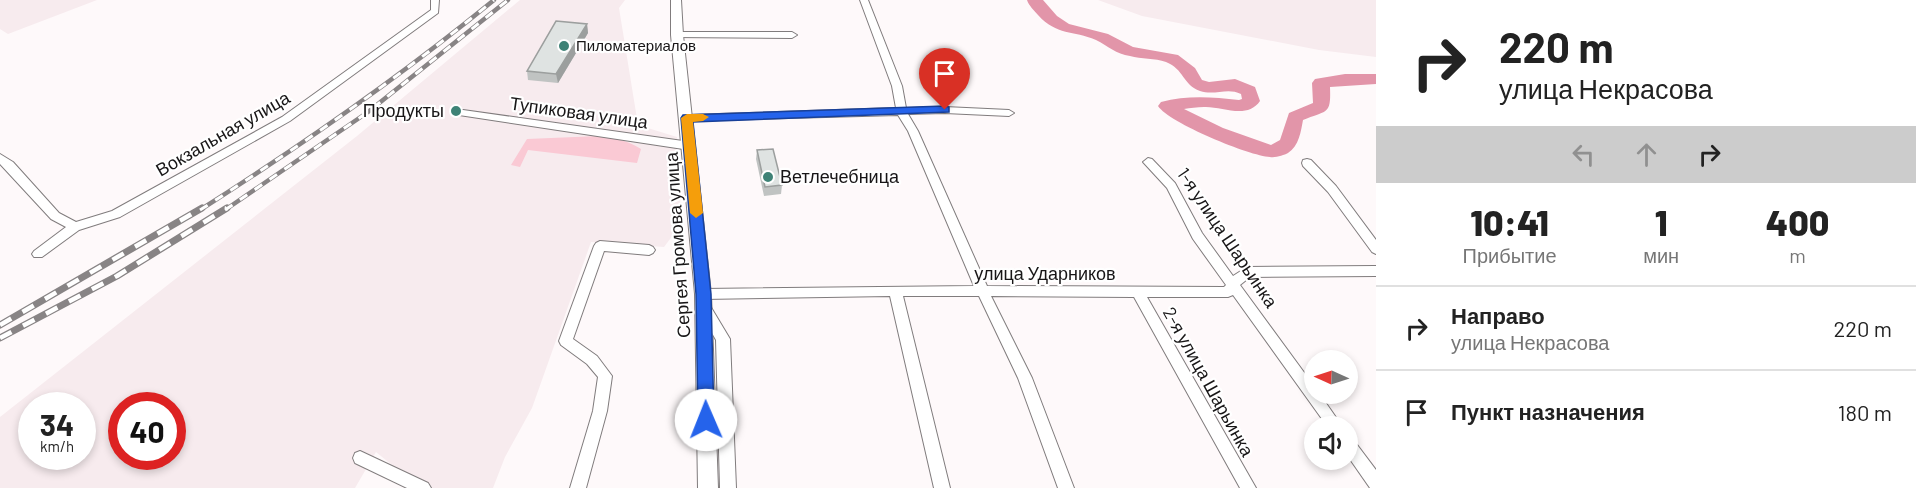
<!DOCTYPE html>
<html lang="ru">
<meta charset="utf-8">
<style>
:root{--surface:#fff;--page:#f2f2f2;--text:#222;--muted:#767676;--line:#e0e0e0}
body{margin:0;font-family:Barlow,sans-serif;background:var(--page);color:var(--text);height:100vh;display:flex;flex-direction:column;font-size:22px;white-space:nowrap}
*{box-sizing:border-box;margin:0}
p{font-size:20px;color:var(--muted)}
.icon{flex:none;width:33px;height:33px;fill:none;stroke:currentColor;stroke-width:2;stroke-linecap:round;stroke-linejoin:round}
.map{position:relative;flex:1;overflow:hidden}
.side{display:flex;flex-direction:column;background:var(--surface);width:540px}
.side>*{flex:none}
.top-card{background:#fff;color:var(--text);overflow:hidden}
.needle{width:39px;rotate:273deg}
.controls{position:absolute;left:1304px;top:350px;display:grid;gap:12px}
.controls a{display:grid;place-items:center;width:54px;height:54px;border-radius:50%;background:var(--surface);box-shadow:0 3px 9px #0003;font-size:30px}
.speed{position:absolute;left:18px;top:392px;display:flex;gap:12px;font-size:30px;font-weight:700;text-align:center}
.speed>*{display:grid;place-content:center;width:78px;height:78px;border-radius:50%;background:var(--surface);box-shadow:0 3px 9px #0003;line-height:1}
.speed small{font-size:15px;font-weight:400}
.speed .limit{border:9px solid #d22;background:#fff;color:#111}
.pin{position:absolute;display:grid;place-items:center;width:51px;height:51px;color:#fff;margin:-62px -26px;border-radius:50% 50% 50% 0;rotate:-45deg;box-shadow:0 0 6px #0007}
.pin .icon{rotate:45deg}
.me{position:absolute;width:66px;margin:-33px;rotate:359deg;stroke-linejoin:round;filter:drop-shadow(0 0 4px #0008)}
.turn{display:flex;align-items:center;gap:21px;height:126px;padding:0 24px;font-size:27px}
.turn .icon{width:78px;height:78px;stroke-width:2.5}
.turn b{display:block;font-size:42px;line-height:51px}
.lanes{display:flex;align-items:center;height:57px;padding:0 24px;background:#0003;justify-content:center;gap:30px;direction:ltr}
.lanes .off{opacity:.35}
.eta{display:flex;justify-content:space-evenly;align-items:center;height:102px;text-align:center}
.eta b{font-size:36px;font-weight:800;line-height:42px}
ul{padding:0;list-style:none}
li{display:flex;align-items:center;gap:18px;height:84px;padding:0 24px;border-top:2px solid var(--line)}
li div{flex:1}
li b{display:block;font-size:22px}
li em{font-style:normal}
main{display:flex;flex:1;min-height:0}
.map>svg:first-child{display:block}
</style>
<main>
<div class="map">
<svg width="1376" height="488" viewBox="0 0 1376 488">
<rect width="100%" height="100%" fill="#fef9fa"/>
<!-- built -->
<g fill="#f7ebee" fill-rule="evenodd">
<polygon points="0,0 97,0 8,34 0,29"/>
<path d="M520,0H625L619,8L638,125L677,137L679,195L683,222L664,247L591,242L532,408L505,457L493,488H420L376,452L355,488H0V417L357,136ZM32,405H82V456H32ZM122,405H172V456H122Z"/>
<polygon points="1098,0 1376,0 1376,57 1319,50 1142,16"/>
</g>
<!-- green -->
<path fill="#fac9d4" d="M599,136C615,138 627,140 641,149L637,163L528,150L520,167L511,165L527,139Z"/>
<g fill="none" stroke-linecap="round" stroke-linejoin="round">
<!-- river -->
<path fill="#e295a9" fill-rule="evenodd" d="M1027,0H1043L1057,16L1069,24L1108,34L1133,47L1178,55L1195,68L1202,80L1209,82L1235,79L1255,87L1260,101C1247,120 1222,106 1204,107C1197,107 1190,108 1184,109L1223,128L1271,145L1280,140L1289,113L1313,103L1312,83L1315,79L1345,74H1376V84L1330,87C1331,115 1328,110 1303,120C1301,131 1299,146 1288,153C1284,155 1276,158 1270,157C1250,156 1169,123 1158,106L1161,102C1187,95 1212,97 1239,100L1242,99L1241,94C1227,87 1215,96 1200,91C1183,85 1184,69 1166,62C1155,58 1141,59 1130,56C1116,54 1108,46 1096,40C1073,30 1057,36 1038,15C1034,10 1029,6 1027,0Z"/>
<!-- minor casing -->
<g stroke="#807c7d" stroke-width="2">
<g id="minor">
<polygon points="431,0 439,0 438,13 290,121 120,217 79,230 42,257 34,257 32,254 34,251 66,227 51,219 0,164 0,154 13,162 59,213 76,222 112,211 282,117 431,10"/>
<polygon points="860,0 868,0 902,86 906,108 945,107 1009,110 1014,113 1009,116 945,113 908,114 918,131 987,286 1224,287 1226,285 1193,239 1167,188 1143,162 1148,158 1152,159 1175,183 1202,233 1233,276 1247,267 1376,266 1376,276 1250,277 1240,285 1314,386 1314,393 1319,393 1342,426 1327,426 1233,295 1228,297 1147,297 1256,488 1240,488 1134,297 991,296 1032,378 1074,488 1058,488 1018,378 979,296 903,296 950,488 934,488 890,296 703,299 699,298 697,294 699,290 703,289 974,286 908,131 898,115 687,121 682,118 687,115 896,108 892,86"/>
<polygon points="677,32 792,32 797,35 792,38 674,37 674,33"/>
<polygon points="463,110 690,142 695,146 690,150 459,115 459,111"/>
<polygon points="1307,159 1311,160 1336,186 1376,240 1376,254 1372,252 1328,192 1303,166 1302,163 1303,160"/>
<polygon points="600,241 649,245 653,247 655,250 653,253 649,255 604,251 573,339 597,356 612,376 607,411 586,488 570,488 593,411 598,377 587,364 561,345 559,341 594,246 596,243"/>
<polygon points="704,303 709,304 730,339 736,488 720,488 716,340 698,308 699,304"/>
<polygon points="1347,436 1352,438 1376,470 1376,488 1370,488 1347,455"/>
<polygon points="360,451 428,483 431,488 407,488 355,463 353,458 355,453"/>
</g>
</g>
<!-- tertiary casing -->
<g stroke="#807c7d" stroke-width="2">
<polygon id="tertiary" points="671,0 681,0 683,35 711,294 718,488 698,488 695,294 671,35"/>
</g>
<!-- minor -->
<use href="#minor" fill="#fff" fill-rule="evenodd"/>
<!-- tertiary -->
<use href="#tertiary" fill="#fff" fill-rule="evenodd"/>
<!-- rail-far1 casing -->
<g stroke="#888485" stroke-width="4.5">
<g id="rail-far1">
<path d="M200,210C302,145 400,77 494,0"/>
<polyline points="225,210 368,112 508,0"/>
</g>
</g>
<!-- rail casing -->
<g stroke="#888485" stroke-width="7">
<g id="rail">
<polyline points="0,325 202,208"/>
<polyline points="0,338 117,276 227,208"/>
</g>
</g>
<!-- rail-far1 -->
<use href="#rail-far1" stroke="#fff" stroke-width="3" stroke-dasharray="9" stroke-linecap="butt"/>
<!-- rail -->
<use href="#rail" stroke="#fff" stroke-width="4.5" stroke-dasharray="13" stroke-linecap="butt"/>
</g>
<!-- wall -->
<g fill="#c0c3c2">
<polygon points="587,24 588,33 558,83 528,80 527,71"/>
<polygon points="757,150 782,185 781,194 764,196 756,159"/>
</g>
<!-- shaded-wall -->
<polygon fill="#9c9f9e" points="587,24 588,33 558,83 556,74"/>
<!-- building -->
<g fill="#dfe3e2" stroke="#9c9f9e" stroke-width="1.5">
<polygon points="556,21 587,24 556,74 527,71"/>
<polygon points="773,149 782,185 765,187 757,150"/>
</g>
<!-- route -->
<polygon fill="#2563eb" stroke="#184099" stroke-width="1.5" points="945,106 949,107 949,112 693,122 711,294 714,420 712,425 706,428 700,425 698,420 696,294 681,118 683,115"/>
<!-- slow -->
<polygon fill="#f59e0b" points="687,114 703,114 709,117 703,121 693,122 703,213 696,218 690,213 681,118"/>
<!-- markers -->
<g fill="#3e8276" stroke="#fff" stroke-width="2">
<circle cx="564" cy="46" r="6"/>
<circle cx="456" cy="111" r="6"/>
<circle cx="768" cy="177" r="6"/>
</g>
<g text-anchor="middle" stroke-width="4.5" stroke-linejoin="round" paint-order="stroke">
<!-- far-poi labels -->
<g font-size="15" fill="#181617" stroke="#fff" text-anchor="start">
<text x="576" y="51">Пиломатериалов</text>
</g>
<!-- poi labels -->
<g font-size="18" fill="#181617" stroke="#fff" text-anchor="end">
<text x="444" y="117">Продукты</text>
<text x="780" y="183" text-anchor="start">Ветлечебница</text>
</g>
<!-- street labels -->
<g font-size="18" fill="#181617" stroke="#fff">
<text transform="translate(579 113) rotate(8)" y="6">Тупиковая улица</text>
<text transform="translate(223 134) rotate(-30)" y="6">Вокзальная улица</text>
<text transform="translate(1227 238) rotate(56)" y="6">1-я улица Шарьинка</text>
<text transform="translate(678 245) rotate(-94)" y="6">Сергея Громова улица</text>
<text x="1045" y="280">улица Ударников</text>
<text transform="translate(1208 382) rotate(61)" y="6">2-я улица Шарьинка</text>
</g>
</g>
</svg>
<div class="controls">
<a><svg class="needle" viewBox="-14 -14 28 28"><path d="M0-13l5 13h-10z" fill="#e53935"/><path d="M0 13l5-13h-10z" fill="#767676"/></svg></a>
<a><svg class="icon" aria-label="sound" viewBox="0 0 24 24"><path d="M4 9h4l5-4v14l-5-4H4zM17 9q2 3 0 6"/></svg></a>
</div>
<div class="speed"><div>34<small>km/h</small></div><div class="limit">40</div></div>
<div class="pin" style="left:945px;top:110px;background:#d93025"><svg class="icon" aria-label="arrive" viewBox="0 0 24 24"><path d="M6 21V4h12l-3 4 3 4H6"/></svg></div>
<svg class="me" style="left:706px;top:420px" viewBox="-20 -20 40 40"><circle r="19" fill="#fff"/><path d="M0-13L10 11 0 6-10 11z" fill="#2563eb"/></svg>
</div>
<section class="side">
<div class="top-card">
<div class="turn"><svg class="icon" aria-label="right" viewBox="0 0 24 24"><path d="M7 20v-9h11M14 6l5 5-5 5"/></svg><div><b>220 m</b>улица Некрасова</div></div>
<div class="lanes"><svg class="icon off" aria-label="left" viewBox="0 0 24 24"><path d="M17 20v-9H6M10 6l-5 5 5 5"/></svg><svg class="icon off" aria-label="ahead" viewBox="0 0 24 24"><path d="M12 20V5M6 11l6-6 6 6"/></svg><svg class="icon" aria-label="right" viewBox="0 0 24 24"><path d="M7 20v-9h11M14 6l5 5-5 5"/></svg></div>
</div>
<div class="eta">
<div><b>10:41</b><p>Прибытие</p></div>
<div><b>1</b><p>мин</p></div>
<div><b>400</b><p>m</p></div>
</div>
<ul>
<li><svg class="icon" aria-label="right" viewBox="0 0 24 24"><path d="M7 20v-9h11M14 6l5 5-5 5"/></svg><div><b>Направо</b><p>улица Некрасова</p></div><em>220 m</em></li>
<li><svg class="icon" aria-label="arrive" viewBox="0 0 24 24"><path d="M6 21V4h12l-3 4 3 4H6"/></svg><div><b>Пункт назначения</b></div><em>180 m</em></li>
</ul>
</section>
</main>
